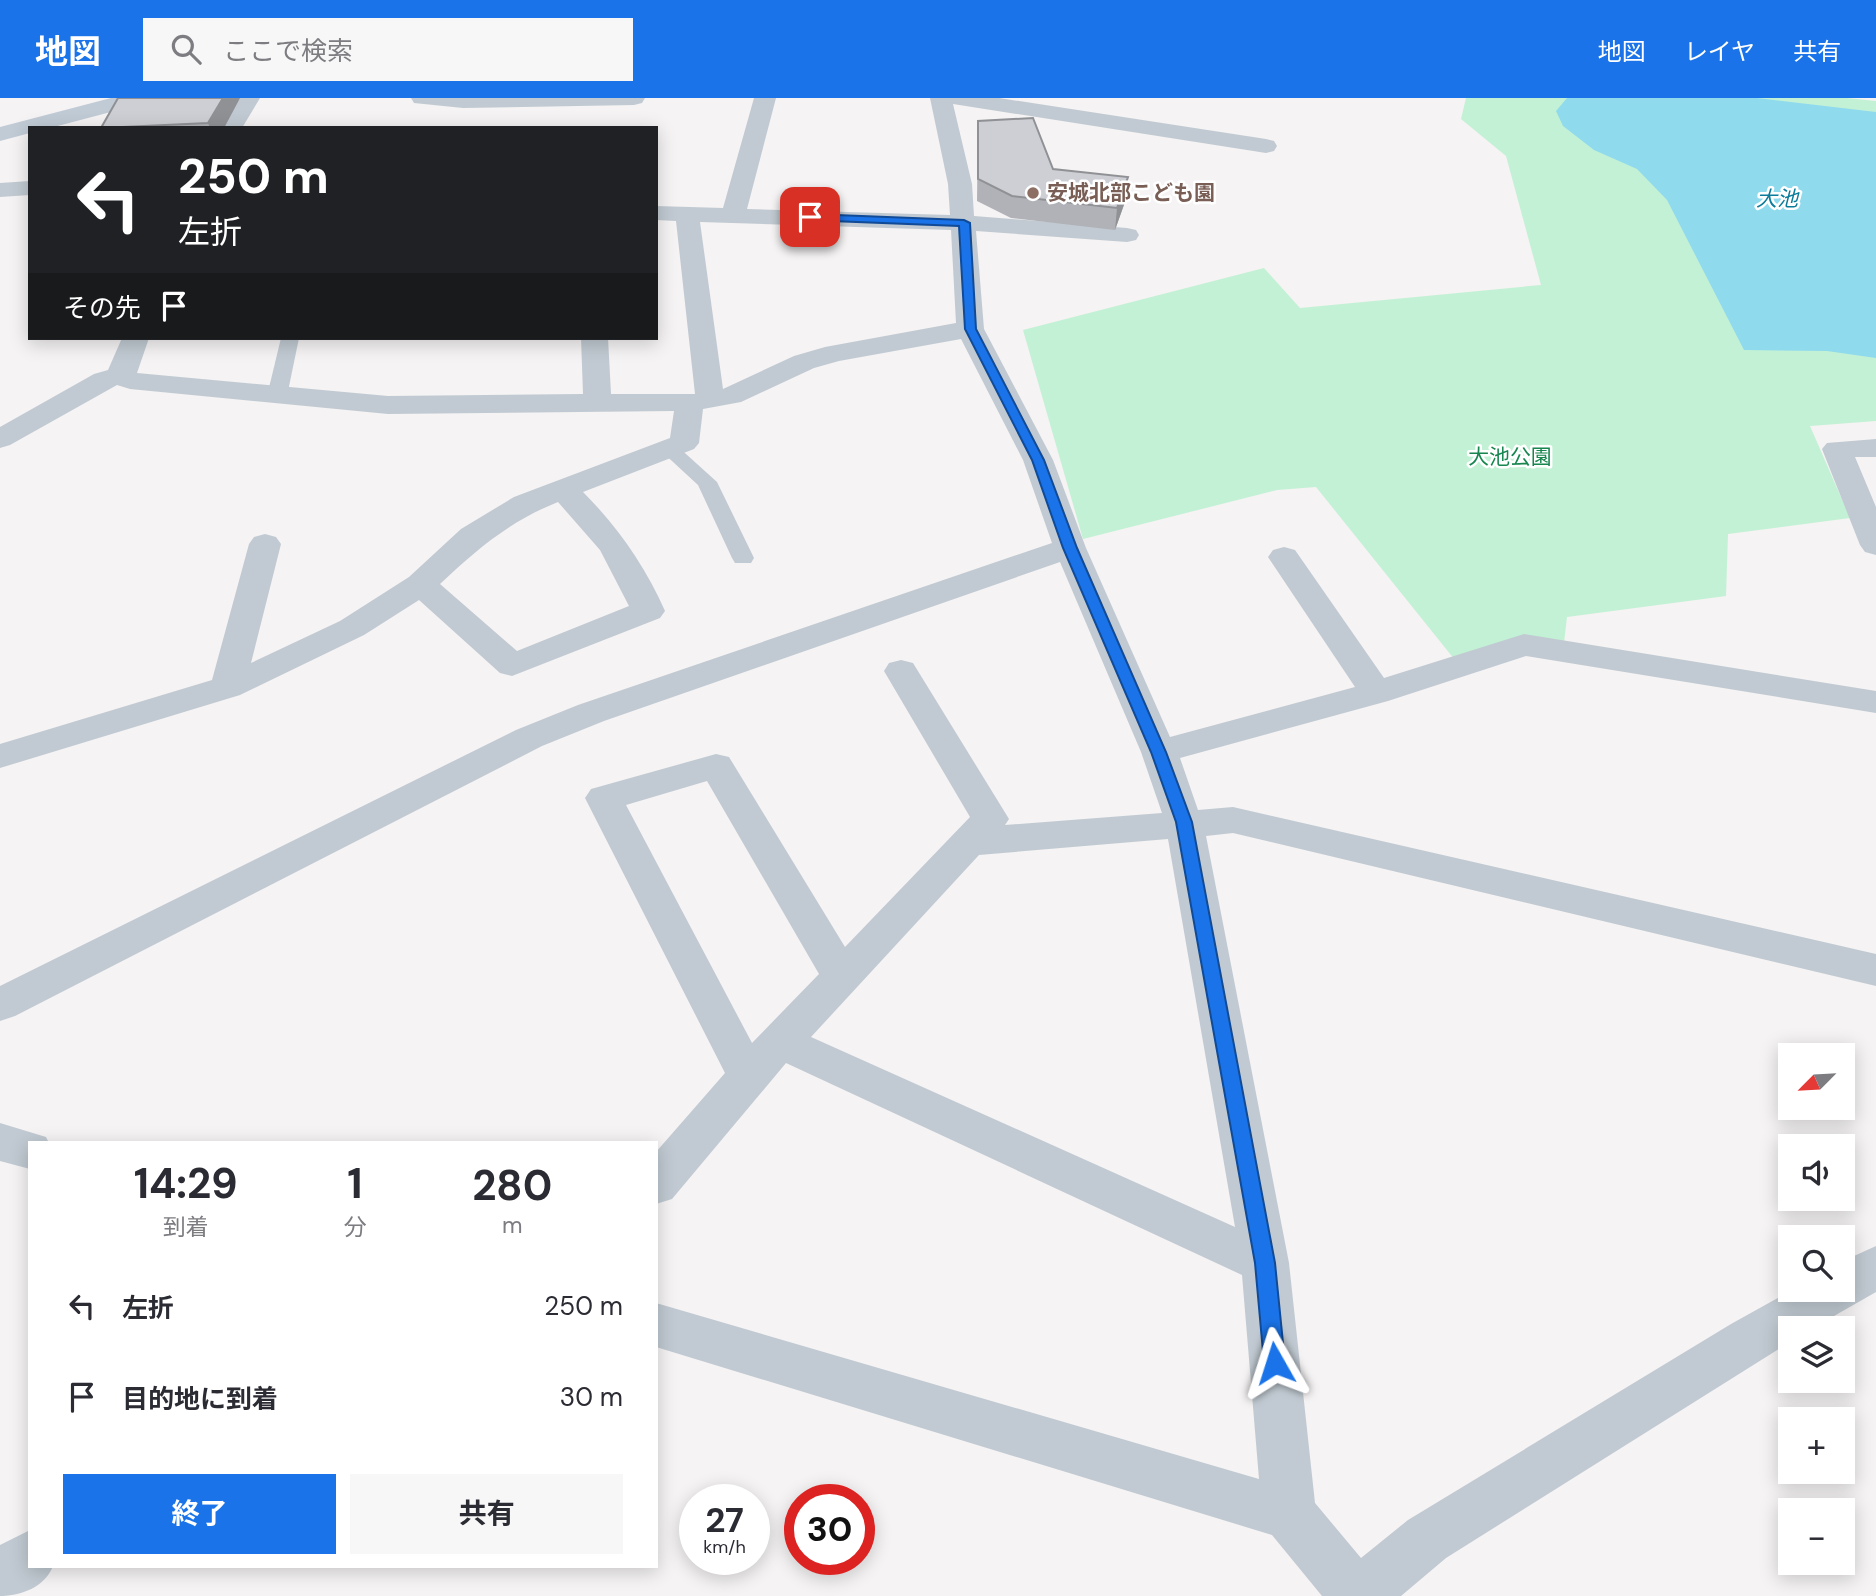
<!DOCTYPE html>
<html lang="ja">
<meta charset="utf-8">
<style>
:root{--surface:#fff;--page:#f7f7f7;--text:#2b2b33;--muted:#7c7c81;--accent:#1a73e8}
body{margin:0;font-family:"DM Sans","Noto Sans JP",sans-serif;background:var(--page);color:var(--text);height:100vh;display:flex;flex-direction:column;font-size:26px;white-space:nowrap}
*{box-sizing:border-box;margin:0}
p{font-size:23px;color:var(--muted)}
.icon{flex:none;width:38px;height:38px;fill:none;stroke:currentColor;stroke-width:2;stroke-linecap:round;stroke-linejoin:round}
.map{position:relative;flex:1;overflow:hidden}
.panel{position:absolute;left:28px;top:1043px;width:630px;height:427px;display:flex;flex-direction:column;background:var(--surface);border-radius:0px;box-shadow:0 4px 18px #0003}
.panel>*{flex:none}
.guide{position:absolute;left:28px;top:28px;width:630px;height:214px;border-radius:0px;box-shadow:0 4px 18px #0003;background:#202124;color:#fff;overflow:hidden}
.needle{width:46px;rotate:246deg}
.tools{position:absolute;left:1778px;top:945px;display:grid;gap:14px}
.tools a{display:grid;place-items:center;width:77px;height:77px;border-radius:0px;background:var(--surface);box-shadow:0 4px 18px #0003;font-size:35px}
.speed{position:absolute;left:679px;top:1386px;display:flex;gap:14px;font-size:35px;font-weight:700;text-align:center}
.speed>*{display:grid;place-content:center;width:91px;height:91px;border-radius:50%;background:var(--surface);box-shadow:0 4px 18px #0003;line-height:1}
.speed small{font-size:18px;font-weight:400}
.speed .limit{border:10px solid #d22;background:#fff;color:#111}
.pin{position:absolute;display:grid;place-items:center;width:60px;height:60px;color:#fff;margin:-30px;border-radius:14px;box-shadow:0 4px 10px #0006}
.me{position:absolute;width:77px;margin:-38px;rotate:354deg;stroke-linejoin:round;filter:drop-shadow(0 0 5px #0008)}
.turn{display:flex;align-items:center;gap:24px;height:147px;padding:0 35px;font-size:32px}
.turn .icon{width:91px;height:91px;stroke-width:2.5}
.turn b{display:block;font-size:49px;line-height:60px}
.then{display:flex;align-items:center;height:66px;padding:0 35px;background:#0003;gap:14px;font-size:26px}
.eta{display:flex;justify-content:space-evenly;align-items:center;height:119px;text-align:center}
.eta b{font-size:42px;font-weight:700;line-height:49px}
.primary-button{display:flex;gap:14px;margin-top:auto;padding:14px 35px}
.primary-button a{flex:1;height:80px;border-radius:0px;background:var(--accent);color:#fff;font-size:28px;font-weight:700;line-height:80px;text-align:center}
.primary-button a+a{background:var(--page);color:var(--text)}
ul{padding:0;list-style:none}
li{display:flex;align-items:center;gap:21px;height:91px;padding:0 35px}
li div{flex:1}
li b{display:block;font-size:26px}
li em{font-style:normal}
header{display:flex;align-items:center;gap:42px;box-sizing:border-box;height:98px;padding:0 35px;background:var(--accent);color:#fff}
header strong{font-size:33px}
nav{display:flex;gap:38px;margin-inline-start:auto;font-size:24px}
.search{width:490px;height:63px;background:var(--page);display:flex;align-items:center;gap:18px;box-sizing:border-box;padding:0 24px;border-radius:0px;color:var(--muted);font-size:26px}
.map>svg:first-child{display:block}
</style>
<header>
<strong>地図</strong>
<div class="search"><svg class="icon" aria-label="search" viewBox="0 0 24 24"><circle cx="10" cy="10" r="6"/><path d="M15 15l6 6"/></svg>ここで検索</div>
<nav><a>地図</a><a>レイヤ</a><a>共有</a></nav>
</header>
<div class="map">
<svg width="1876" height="1498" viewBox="0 0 1876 1498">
<rect width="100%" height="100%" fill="#f5f3f3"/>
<!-- green -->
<polygon fill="#c3f1d5" points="1466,0 1847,0 1876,3 1876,323 1810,328 1850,420 1728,436 1726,498 1567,519 1564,545 1463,572 1316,389 1277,392 1083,441 1023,232 1264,170 1300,210 1541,187 1506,58 1461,21"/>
<!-- water -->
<polygon fill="#90daee" points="1567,0 1757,0 1876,14 1876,260 1827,253 1744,252 1667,102 1637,71 1594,52 1563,28 1556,13"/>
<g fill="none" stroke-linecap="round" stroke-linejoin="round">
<!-- lane -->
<g fill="#c1cad2" fill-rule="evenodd">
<polygon points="281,240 299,240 287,298 277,304 267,298"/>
<polygon points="669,345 676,347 717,384 754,460 751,465 735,465 732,460 698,387 659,351 662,347"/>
</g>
<!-- street -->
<g fill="#c1cad2" fill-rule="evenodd">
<polygon points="238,0 260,0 242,30 220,30"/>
<polygon points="411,0 645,0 642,5 634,7 463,10 414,5"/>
<path d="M754,0H776L747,111L950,117L948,86L930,0H999L1266,41L1274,43L1277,48L1274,53L1266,55L953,6L972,86L974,118L1127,130L1136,132L1139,137L1136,142L1127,144L976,133L984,231L1053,362L1086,450L1170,639L1355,589L1268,459L1273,452L1284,449L1295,452L1384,580L1524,536L1876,593V615L1526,558L1388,603L1180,660L1198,712L1233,709L1876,856V888L1233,735L1206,738L1289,1165L1315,1405L1361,1460L1408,1422L1731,1226L1792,1192H1843V1163L1876,1148V1194L1813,1230H1790V1244L1446,1460L1401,1498H1322L1272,1437L656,1249V1205L1259,1381L1242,1177L786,965L672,1101L656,1106V1054L725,975L585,700L591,691L716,656L729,659L845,849L970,719L884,573L889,565L901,562L913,565L1009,721L1005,727L1162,715L1141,654L1060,464L604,623L542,648L15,918L0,923V888L516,632L578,607L1052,445L1023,362L961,241L839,263L814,270L741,304L703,311L699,345L694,351L583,394C618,429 645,468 665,513L660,520L512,578L500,575L419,502L364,537L240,597L0,670V646L212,582L249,446L254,439L265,436L276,439L281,446L251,565L340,523L409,479L461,431L514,399L670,340L674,313L388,316L130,291L117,287L10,347L0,350V329L94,276L108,272L122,240H149L137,275L388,298L583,296L581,240H608L611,296H695L676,123L656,122V108L723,110ZM700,124L951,132L956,225L825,249L794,258L723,291ZM558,404L600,452L629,508L517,553L440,486C477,451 510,423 558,404ZM707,683L819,876L752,945L626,707ZM1168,741L1235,1129L811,939L979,757Z"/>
<polygon points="30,83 30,97 0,99 0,85"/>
<polygon points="1876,341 1876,359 1855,359 1876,409 1876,457 1865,454 1860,447 1822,351 1827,345"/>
<polygon points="0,1025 46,1039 49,1045 30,1045 30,1071 0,1063"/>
<path d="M30,1432V1468H53C45,1489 21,1498 0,1498V1447Z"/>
</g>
<!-- secondary -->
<polygon fill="#c1cbd6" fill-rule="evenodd" points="111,0 148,0 145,5 50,30 30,30 30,35 0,43 0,29"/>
</g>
<!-- wall -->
<g fill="#b0b2b7">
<polygon points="240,0 224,30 101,30"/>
<polygon points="978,23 1053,71 1128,79 1126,101 1115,132 1011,120 977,103"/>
</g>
<!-- shaded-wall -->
<g fill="#909195">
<polygon points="223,0 240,0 224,30 210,30 208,25"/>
<polygon points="1128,79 1126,101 1115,132 1117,110"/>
</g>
<!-- building -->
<g fill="#cdcfd5" stroke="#909195" stroke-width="2">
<polygon points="118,0 223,0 208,25 101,30"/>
<polygon points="1033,20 1053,71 1128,79 1117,110 1012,98 978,81 978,23"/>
</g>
<!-- route -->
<polygon fill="#1a73e8" stroke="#114b97" stroke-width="2" points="810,116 964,122 970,125 976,231 1044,362 1077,450 1166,654 1192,724 1275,1165 1285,1265 1282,1272 1275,1275 1267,1272 1264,1265 1255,1165 1176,724 1151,654 1063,450 1032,362 965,231 959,128 806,122 806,117"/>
<!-- markers -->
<circle fill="#8d6e63" stroke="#fff" stroke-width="2.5" cx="1033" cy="95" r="7"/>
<g text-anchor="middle" stroke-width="5" stroke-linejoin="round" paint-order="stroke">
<!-- far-education labels -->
<g font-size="21" font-weight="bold" fill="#785e54" stroke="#fff" text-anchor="start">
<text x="1047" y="102">安城北部こども園</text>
</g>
<!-- far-water labels -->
<g font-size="21" font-style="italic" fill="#0c7c9b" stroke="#fff">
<text x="1777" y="108">大池</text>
</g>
<!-- far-park labels -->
<g font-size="21" fill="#17864f" stroke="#fff">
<text x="1510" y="366">大池公園</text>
</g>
</g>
</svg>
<div class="tools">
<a><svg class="needle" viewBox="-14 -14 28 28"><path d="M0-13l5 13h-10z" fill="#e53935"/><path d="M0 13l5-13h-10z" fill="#7c7c81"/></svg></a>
<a><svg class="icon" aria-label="sound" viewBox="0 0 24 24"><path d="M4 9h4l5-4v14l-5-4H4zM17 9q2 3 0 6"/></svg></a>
<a><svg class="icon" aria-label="search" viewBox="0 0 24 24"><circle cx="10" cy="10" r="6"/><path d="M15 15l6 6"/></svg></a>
<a><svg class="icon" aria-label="layers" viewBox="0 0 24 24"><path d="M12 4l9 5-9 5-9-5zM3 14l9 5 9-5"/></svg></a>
<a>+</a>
<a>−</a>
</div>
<div class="speed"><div>27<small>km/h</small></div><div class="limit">30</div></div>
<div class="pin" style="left:810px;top:119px;background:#d93025"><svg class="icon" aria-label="arrive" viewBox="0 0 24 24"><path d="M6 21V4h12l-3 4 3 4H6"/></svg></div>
<svg class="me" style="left:1275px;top:1265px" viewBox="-20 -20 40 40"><path d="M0-17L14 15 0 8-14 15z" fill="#1a73e8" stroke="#fff" stroke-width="4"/></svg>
<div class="guide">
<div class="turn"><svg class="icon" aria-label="left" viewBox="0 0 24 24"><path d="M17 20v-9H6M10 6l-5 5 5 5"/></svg><div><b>250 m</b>左折</div></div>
<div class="then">その先<svg class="icon" aria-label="arrive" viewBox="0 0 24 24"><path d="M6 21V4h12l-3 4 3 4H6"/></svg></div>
</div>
<section class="panel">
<div class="eta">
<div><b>14:29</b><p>到着</p></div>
<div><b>1</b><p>分</p></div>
<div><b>280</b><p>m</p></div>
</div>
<ul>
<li><svg class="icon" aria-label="left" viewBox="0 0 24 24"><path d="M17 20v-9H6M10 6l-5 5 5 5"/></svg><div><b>左折</b></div><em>250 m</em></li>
<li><svg class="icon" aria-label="arrive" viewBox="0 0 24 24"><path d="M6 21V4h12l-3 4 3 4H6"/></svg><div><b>目的地に到着</b></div><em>30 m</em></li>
</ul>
<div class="primary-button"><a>終了</a><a>共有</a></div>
</section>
</div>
